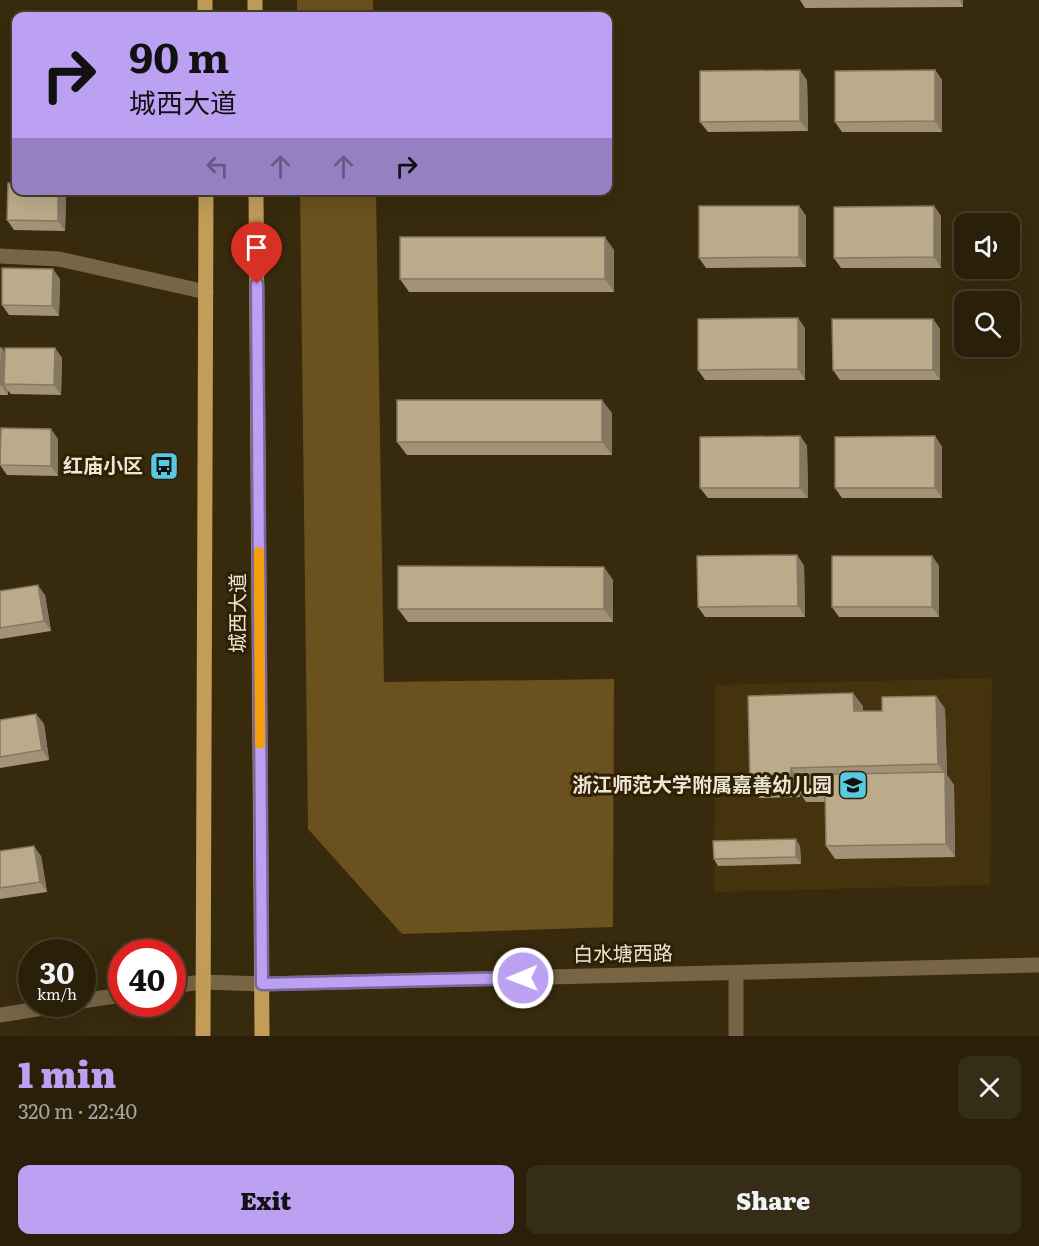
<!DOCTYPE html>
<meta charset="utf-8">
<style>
:root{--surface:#2a200a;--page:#362d18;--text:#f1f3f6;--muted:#a5a39c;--line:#463e2b;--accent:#bca0f2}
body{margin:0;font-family:Literata,"Noto Sans SC",serif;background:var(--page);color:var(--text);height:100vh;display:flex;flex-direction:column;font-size:22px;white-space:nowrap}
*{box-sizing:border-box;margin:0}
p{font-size:20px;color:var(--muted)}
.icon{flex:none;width:33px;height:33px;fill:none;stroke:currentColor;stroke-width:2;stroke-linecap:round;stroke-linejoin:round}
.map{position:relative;height:1036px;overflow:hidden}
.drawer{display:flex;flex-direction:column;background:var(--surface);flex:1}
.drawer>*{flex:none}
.top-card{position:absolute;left:12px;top:12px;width:600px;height:183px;border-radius:12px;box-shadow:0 6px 24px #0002,0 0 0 2px var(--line);background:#bca0f2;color:#111;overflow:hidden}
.tools{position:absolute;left:954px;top:213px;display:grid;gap:12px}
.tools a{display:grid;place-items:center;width:66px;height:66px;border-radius:12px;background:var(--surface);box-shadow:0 6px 24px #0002,0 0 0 2px var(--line);font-size:30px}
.speed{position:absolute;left:18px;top:939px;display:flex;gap:12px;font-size:30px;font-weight:700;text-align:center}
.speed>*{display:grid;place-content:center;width:78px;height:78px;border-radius:50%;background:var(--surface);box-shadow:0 6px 24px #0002,0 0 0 2px var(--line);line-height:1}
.speed small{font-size:15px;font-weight:400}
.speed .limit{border:9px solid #d22;background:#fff;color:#111}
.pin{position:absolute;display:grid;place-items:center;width:51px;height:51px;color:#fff;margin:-62px -26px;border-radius:50% 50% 50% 0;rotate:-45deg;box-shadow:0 0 6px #0007}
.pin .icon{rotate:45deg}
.me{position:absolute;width:66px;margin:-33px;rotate:269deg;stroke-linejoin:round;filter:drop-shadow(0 0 4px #0008)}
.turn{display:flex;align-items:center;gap:21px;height:126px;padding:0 18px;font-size:27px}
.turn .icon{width:78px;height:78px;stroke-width:2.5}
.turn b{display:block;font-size:42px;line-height:51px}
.lanes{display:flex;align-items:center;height:57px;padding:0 18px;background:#0003;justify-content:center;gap:30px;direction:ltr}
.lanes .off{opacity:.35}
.round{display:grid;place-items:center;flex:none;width:63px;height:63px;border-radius:12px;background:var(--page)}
.overview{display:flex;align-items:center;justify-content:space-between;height:102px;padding:0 18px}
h1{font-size:36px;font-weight:800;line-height:45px;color:var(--accent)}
.button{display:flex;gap:12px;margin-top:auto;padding:12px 18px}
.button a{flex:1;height:69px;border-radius:12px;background:var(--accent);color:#111;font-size:24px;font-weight:800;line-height:69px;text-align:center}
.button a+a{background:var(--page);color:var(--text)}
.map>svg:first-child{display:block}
</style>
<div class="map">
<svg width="1039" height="1036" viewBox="0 0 1039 1036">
<rect width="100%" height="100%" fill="#382a0d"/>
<!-- built -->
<polygon fill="#45330e" points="992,678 990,885 714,892 715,685"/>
<!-- green -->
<g fill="#6a511d">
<rect x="297" y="0" width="76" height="16"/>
<polygon points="300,191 376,191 384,682 614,679 613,927 402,934 308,829"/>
</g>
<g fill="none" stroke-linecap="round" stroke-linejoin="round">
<!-- minor -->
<g stroke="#776545" stroke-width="15">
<polyline points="0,256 59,259 206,292"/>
<polyline points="172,986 202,982 262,984 1039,965"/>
<polyline points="82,1001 122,995"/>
<polyline points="0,1015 69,1004"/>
<polyline points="736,1036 736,973"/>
</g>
<!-- major -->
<g stroke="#c19d57" stroke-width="15">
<polyline points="205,0 205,16"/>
<polyline points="255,0 255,16"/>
<polyline points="256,190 262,1036"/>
<polyline points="203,1036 206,190"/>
</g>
</g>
<!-- wall -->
<g fill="#a29378">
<polygon points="800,0 963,0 963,7 805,8"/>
<polygon points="935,70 942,80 942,132 842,132 835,122"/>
<polygon points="807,80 808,131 708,132 700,122"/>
<polygon points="66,194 65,231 14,230 7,220"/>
<polygon points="799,206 806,216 806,267 706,268 699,258"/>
<polygon points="934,206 941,216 941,268 841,268 834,258"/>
<polygon points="614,250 614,292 409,292 400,279"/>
<polygon points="60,279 59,316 9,315 2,305"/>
<polygon points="933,319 940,329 940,380 840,380 833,370"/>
<polygon points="805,328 805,380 705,380 698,370"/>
<polygon points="0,348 5,353 55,348 62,358 61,395 11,394 8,391 8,395 0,395"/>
<polygon points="612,413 612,455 407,455 397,442"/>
<polygon points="800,436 807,446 808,498 708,498 700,488"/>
<polygon points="935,436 942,447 942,498 842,498 835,488"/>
<polygon points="58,439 58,476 7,475 0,465"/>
<polygon points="797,555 804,566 805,617 705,617 698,607"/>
<polygon points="932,556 939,566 939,617 839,617 832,607"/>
<polygon points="613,580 613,622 408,622 398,609"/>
<polygon points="0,591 45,595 51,631 0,639"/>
<polygon points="936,696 945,709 947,775 954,785 955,857 835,859 826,846 825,802 806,802 800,793 800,797 759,798 750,785 863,706 863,711 882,711"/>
<polygon points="36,714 44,724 49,760 0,768 0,720"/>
<polygon points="800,846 801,864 718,866 714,859"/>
<polygon points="0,851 41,856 47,892 0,899"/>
</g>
<!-- shaded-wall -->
<g fill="#847861">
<polygon points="959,0 963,0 963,7"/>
<polygon points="800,70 807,80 808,131 800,121"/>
<polygon points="935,70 942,80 942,132 935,121"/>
<polygon points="58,190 63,190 66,194 65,231 58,221"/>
<polygon points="799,206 806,216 806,267 799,257"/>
<polygon points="934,206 941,216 941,268 934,257"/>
<polygon points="605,237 614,250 614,292 605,279"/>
<polygon points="53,269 60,279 59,316 52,306"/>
<polygon points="798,318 805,328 805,380 798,369"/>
<polygon points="933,319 940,329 940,380 933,370"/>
<polygon points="2,348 9,358 4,384 8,391 8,395 1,385"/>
<polygon points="55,348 62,358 61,395 54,385"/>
<polygon points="602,400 612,413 612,455 602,442"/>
<polygon points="51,429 58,439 58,476 51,466"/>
<polygon points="800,436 807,446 808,498 800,488"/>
<polygon points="935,436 942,447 942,498 935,488"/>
<polygon points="797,555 804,566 805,617 798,606"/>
<polygon points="932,556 939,566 939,617 932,607"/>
<polygon points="604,567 613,580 613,622 604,609"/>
<polygon points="38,585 45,595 51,631 44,621"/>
<polygon points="853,693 863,706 863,725 854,711"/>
<polygon points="936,696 945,709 947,775 954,785 955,857 946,844 945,773 938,764"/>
<polygon points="36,714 44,724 49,760 42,750"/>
<polygon points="791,768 800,781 797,789 800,793 800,797 791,784"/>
<polygon points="796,839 800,846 801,864 796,857"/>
<polygon points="34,846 41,856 47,892 40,882"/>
</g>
<!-- building -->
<g fill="#bcab8b" stroke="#847861" stroke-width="1.5">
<polygon points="800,70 800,121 700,122 700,71"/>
<polygon points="935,70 935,121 835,122 835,71"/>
<polygon points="8,183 16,183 16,190 58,190 58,221 7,220"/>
<polygon points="699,206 799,206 799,257 699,258"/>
<polygon points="934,206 934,257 834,258 834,207"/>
<rect x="400" y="237" width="205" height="42"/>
<polygon points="2,268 53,269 52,306 2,305"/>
<polygon points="798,318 798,369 698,370 698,319"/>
<polygon points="832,319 933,319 933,370 833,370"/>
<polygon points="0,348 2,348 1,385 0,385"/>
<polygon points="5,348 55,348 54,385 4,384"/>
<rect x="397" y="400" width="205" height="42"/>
<polygon points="1,428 51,429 51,466 0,465"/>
<polygon points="800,436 800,488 700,488 700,437"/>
<polygon points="935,436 935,488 835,488 835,437"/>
<polygon points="797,555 798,606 698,607 697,556"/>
<rect x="832" y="556" width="100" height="51"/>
<polygon points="398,566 604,567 604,609 398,609"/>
<polygon points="38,585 44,621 0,628 0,591"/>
<polygon points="853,693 854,711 882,711 882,697 936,696 938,764 791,768 791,784 750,785 748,696"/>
<polygon points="36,714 42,750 0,757 0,720"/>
<polygon points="945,772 946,844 826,846 825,789 797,789 797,775"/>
<polygon points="796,839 796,857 714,859 713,841"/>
<polygon points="34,846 40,882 0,888 0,851"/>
</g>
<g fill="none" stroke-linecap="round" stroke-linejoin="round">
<!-- route casing -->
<g stroke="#7a689d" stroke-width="15">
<polyline id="route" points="257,284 262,984 523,978"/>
</g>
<!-- route -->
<use href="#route" stroke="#bca0f2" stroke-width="10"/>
<!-- slow -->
<polyline stroke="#f59e0b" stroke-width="10" points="259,552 260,744"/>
</g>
<!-- icons -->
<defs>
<g id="bus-square" transform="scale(1.5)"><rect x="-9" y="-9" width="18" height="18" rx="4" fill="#58c9e3" stroke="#2e2004"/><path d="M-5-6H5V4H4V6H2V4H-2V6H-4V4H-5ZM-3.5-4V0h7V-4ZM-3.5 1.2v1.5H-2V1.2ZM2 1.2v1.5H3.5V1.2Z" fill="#111"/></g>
<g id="school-square" transform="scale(1.5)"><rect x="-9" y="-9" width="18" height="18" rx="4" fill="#58c9e3" stroke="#2e2004"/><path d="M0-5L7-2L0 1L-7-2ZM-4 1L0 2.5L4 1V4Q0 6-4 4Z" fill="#111"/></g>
</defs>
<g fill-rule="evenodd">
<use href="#bus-square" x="164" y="466"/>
<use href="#school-square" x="853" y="785"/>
</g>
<g text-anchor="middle" stroke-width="6" stroke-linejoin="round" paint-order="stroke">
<!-- poi labels -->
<g font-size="20" font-weight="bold" fill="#eee5d5" stroke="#2e2004" text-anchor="end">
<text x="143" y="473">红庙小区</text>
<text x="832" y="792">浙江师范大学附属嘉善幼儿园</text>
</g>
<!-- street labels -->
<g font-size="20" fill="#eee5d5" stroke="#2e2004">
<text transform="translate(238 613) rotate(-90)" y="7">城西大道</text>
<text transform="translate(623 954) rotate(-1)" y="7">白水塘西路</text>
</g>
</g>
</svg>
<div class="tools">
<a><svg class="icon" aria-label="sound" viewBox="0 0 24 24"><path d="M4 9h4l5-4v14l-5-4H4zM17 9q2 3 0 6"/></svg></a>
<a><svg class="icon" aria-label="search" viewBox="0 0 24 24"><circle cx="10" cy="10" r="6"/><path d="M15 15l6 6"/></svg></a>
</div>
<div class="speed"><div>30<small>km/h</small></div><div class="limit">40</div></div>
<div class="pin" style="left:257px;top:284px;background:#d93025"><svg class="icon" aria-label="arrive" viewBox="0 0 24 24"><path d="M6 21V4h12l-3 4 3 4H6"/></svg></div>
<svg class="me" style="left:523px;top:978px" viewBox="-20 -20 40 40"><circle r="17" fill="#bca0f2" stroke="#fff" stroke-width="3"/><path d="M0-11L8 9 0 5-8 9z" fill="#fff"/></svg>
<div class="top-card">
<div class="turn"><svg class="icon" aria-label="right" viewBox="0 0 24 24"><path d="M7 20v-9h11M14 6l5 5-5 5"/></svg><div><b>90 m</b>城西大道</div></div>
<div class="lanes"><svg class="icon off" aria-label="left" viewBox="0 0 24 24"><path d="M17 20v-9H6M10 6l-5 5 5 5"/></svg><svg class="icon off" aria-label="ahead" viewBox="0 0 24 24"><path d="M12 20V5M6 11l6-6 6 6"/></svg><svg class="icon off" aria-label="ahead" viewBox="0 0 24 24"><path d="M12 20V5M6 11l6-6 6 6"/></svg><svg class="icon" aria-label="right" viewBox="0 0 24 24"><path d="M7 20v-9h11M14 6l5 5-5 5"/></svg></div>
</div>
</div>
<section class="drawer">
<div class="overview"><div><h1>1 min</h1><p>320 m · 22:40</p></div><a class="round"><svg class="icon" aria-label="close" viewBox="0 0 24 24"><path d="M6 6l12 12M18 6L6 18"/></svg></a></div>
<div class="button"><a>Exit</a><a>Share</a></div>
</section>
